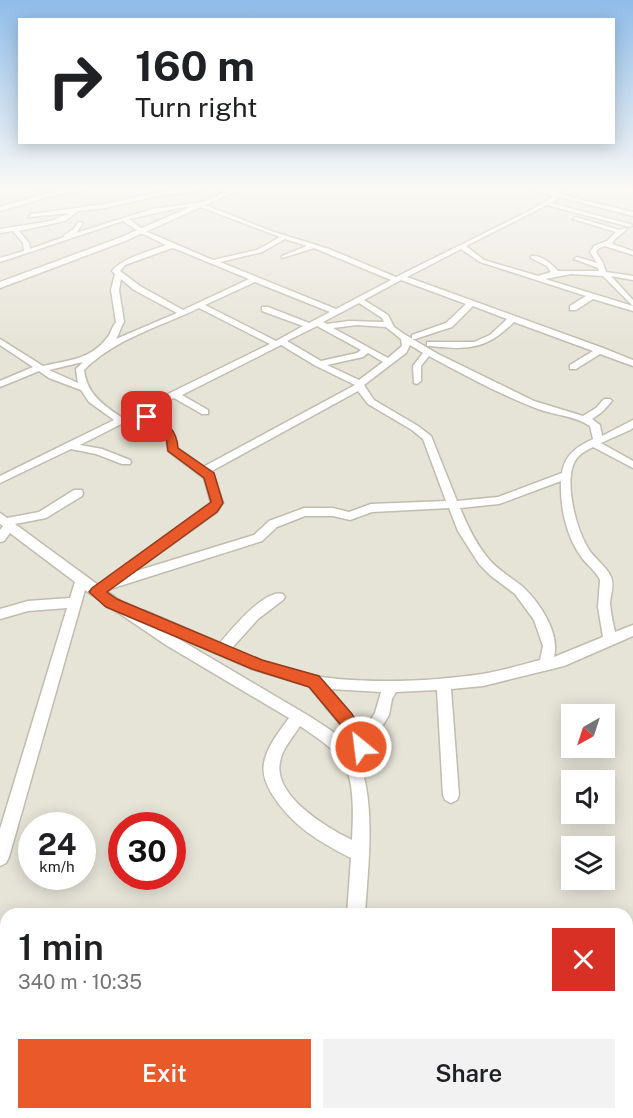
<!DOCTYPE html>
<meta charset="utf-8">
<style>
:root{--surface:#fff;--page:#f2f2f2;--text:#202124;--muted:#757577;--accent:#e95929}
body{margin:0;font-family:"Public Sans",sans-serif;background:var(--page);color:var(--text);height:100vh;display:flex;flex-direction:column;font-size:22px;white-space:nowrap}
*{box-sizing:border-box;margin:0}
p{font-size:20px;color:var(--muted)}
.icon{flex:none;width:33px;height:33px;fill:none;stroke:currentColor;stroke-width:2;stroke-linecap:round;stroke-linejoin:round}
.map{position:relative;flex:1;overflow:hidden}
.panel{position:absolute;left:0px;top:908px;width:633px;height:212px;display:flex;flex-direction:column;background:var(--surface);border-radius:18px 18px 0 0;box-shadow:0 3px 15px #0003}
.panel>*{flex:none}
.guide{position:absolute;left:18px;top:18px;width:597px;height:126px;border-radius:0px;box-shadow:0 3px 15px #0003;background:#fff;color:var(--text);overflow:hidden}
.needle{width:39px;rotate:219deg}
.tools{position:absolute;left:561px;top:704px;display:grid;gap:12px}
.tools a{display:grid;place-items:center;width:54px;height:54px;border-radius:0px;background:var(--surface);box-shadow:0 3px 15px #0003;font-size:30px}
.speed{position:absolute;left:18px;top:812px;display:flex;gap:12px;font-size:30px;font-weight:700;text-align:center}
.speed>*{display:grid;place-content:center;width:78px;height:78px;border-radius:50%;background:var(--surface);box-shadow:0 3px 15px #0003;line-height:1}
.speed small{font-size:15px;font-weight:400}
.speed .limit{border:9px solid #d22;background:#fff;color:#111}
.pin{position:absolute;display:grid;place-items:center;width:51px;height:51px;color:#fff;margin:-26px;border-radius:12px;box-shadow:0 3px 9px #0006}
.me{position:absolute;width:66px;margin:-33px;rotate:331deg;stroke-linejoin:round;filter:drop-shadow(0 0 4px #0008)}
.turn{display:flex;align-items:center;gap:21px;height:126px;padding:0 18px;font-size:27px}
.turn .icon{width:78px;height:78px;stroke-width:2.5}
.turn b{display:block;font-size:42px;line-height:51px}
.round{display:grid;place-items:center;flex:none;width:63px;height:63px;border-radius:0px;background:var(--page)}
.head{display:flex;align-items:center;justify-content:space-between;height:102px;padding:0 18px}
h1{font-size:36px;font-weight:600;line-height:45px}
.button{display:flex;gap:12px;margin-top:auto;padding:12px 18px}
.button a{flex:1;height:69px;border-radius:0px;background:var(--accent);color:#fff;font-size:24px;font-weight:600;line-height:69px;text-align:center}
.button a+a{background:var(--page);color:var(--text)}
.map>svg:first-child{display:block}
</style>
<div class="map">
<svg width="633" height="1118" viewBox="0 0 633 1118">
<rect width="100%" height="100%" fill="#f3f1e8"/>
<!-- residential -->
<path fill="#e6e3d7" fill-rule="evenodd" d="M0,187H633V1118H0ZM572,714H604V747H572ZM572,780H604V813H572ZM32,825H82V876H32ZM122,825H172V876H122ZM572,846H604V879H572ZM6,914H627V1113H6Z"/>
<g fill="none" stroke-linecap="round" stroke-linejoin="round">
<!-- minor casing -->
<g stroke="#c0bcae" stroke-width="3">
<g id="minor">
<polygon points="31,187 37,187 33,191 30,189"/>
<polygon points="89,187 103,187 55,195 0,211 0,207 54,191"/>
<path d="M207,187H221L154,197L105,208L78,211L65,221L19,231L29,243L30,249L64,237V235L74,229L78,222L83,223L76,233L152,209L204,202L207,204L205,205L271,231L329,249L396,277L533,209L554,196L524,187L561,192L563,195L633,212V216L560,197L551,203L633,225L630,227L547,205L466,246L484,260L538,276L551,272L547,266L531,258V256C541,255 551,263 558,271H599L598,268L574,259L577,257L597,263L590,252L594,246L607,241L616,232L573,219L576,217L619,230L626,228V230L614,240L612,244L633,251V255L605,246L599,248L596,252L603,263L606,272L633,276V280L611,276L633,300V306L603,276L571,274L545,279L633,306V311L593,299L576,310H570V306L586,296L480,262L461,249L407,277L603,348L633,360V366L600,354L576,369H570V365L593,351L514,322C486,350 468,350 430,346H427V342H474L490,335L507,319L473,306L452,327L415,339H412V335L446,323L466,304L401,280L364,300L388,315L394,327L404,334L438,354L534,401L583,416L596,408L604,399H610L612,401L602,412L592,419L600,425L602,436L633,420V428L630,430L601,443L633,461V468L593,447C587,450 581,453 577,458C562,477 576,529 588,548C594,559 606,565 611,577C615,587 610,594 610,604C611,614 613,623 615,632L633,625V636L564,666L483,686L451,689L459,795L457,800L451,803L445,800L443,795L437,690L396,692L392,699L389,715L368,750V759L362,769C375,815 368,866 365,914H347L351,858C319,842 291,825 272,794C266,784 262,774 264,763C267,746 279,732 289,718L166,645L85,590L9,857L6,863L0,866V829L67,608L28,611L0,619V609L28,601L70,598L75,582L10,533L4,541L0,542V530L3,526L0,524V513L7,518L39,512L74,490H82L83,493L82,496L46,518L15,524L135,612L140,610L145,611L220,643C231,630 265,588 283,594L285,597L283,600L258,619L232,648C254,658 277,667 300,673C350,685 431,682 482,674C502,671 521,665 540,660L543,646L534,620L515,594L491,576L479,564L458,531L449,508L372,512L350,520L333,516H305L277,527L262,541L107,590L103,588L101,585L103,582L109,580L111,576L211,503L204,478L168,451L166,436L163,431L139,415L80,445L102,449L130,460L131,462L130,464H122L96,454L71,449L0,483V476L114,420L89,402L81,390L49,378L39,371L0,387V381L33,367L0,345V339L43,366C69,360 90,360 107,338C111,334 111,328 116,322L111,290L115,274L112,271C125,256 149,252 166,245L141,233L123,221L0,262V258L24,251L23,243L13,231L0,233V229L51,221L70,213L29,217L31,214L105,204L154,193ZM198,206L280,237L257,250L213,260L145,231L129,219L178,208ZM285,239L307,246L282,256V258L314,248L391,280L336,309L220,262L262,252ZM172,248L176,249L249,279L183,310L140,286L120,271L125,265ZM121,279L134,290L177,313L116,339C119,335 120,328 124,322L119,290ZM255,282L330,312L309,323L268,307H262V311L303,326L276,341L205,305ZM359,303L382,318L384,322L349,321L327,324L323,322ZM199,308L270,344L121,417C102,404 87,394 84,370C116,338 160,327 199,308ZM357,325L386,327L401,339L402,346L388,358L333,328ZM317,326L361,350L357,353L321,361L287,341ZM281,345L316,366L355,385L203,467L177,448C175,426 164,423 147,412L174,398L202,414H208V410L182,395ZM410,345L423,353L413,366L414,383L417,384L421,381V366L429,356C464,375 501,395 538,409C554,415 576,416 590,426L593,439C576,447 565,455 562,473L498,497L457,501L431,436L418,426L374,400L364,385L406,353ZM368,353L383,362L359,380L327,365L363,357ZM83,362L76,369L78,383L49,370ZM358,391L368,404L412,430L423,439L446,501L371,504L349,512L333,508H304L269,521L254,535L133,572L217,512L223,503L214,476L210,472ZM561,481C560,506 566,537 582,558C588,566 596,571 600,580L598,607L603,637L554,657C560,633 540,603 523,587C511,577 497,570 487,557C475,542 467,525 460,508L499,504ZM167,632L252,669L309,686L343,728L349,738L353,751L332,731L309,716ZM330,689L381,692L375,713L362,733L354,718ZM300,726C316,737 336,749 345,766C355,785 353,819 352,840C327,828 273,796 280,762C282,749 293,737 300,726Z"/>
<polygon points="633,960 633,980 627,981 627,961"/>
<polygon points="627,1105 633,1110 633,1118 612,1118 610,1113 627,1113"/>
<polygon points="307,1113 330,1113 328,1118 305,1118"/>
</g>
</g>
<!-- tertiary casing -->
<g stroke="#c0bcae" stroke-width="3">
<polygon id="tertiary" points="237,187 246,187 125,241 0,288 0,282 119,238"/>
</g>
<!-- minor -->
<use href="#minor" fill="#fff" fill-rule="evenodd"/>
<!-- tertiary -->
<use href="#tertiary" fill="#fff" fill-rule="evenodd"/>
</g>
<!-- sky -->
<linearGradient id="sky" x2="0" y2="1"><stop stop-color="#8fbce9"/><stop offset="0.55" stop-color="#faf9f5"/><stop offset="1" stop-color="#faf9f5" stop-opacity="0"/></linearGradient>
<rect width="633" height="343" fill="url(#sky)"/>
<!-- route -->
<path fill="#e95929" stroke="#973a1b" stroke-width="1.5" d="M147,413C165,419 177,430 178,448L214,473L223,503L217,512L107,592L117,599L262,660L319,676L352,714L370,747L367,753L361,755L355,753L340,724L309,687L252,669L106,607L89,592L92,588L211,502L204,478L168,451L166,436L162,431L142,417Z"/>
</svg>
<div class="tools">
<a><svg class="needle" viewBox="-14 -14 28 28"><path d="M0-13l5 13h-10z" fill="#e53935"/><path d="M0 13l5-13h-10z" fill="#757577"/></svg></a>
<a><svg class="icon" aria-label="sound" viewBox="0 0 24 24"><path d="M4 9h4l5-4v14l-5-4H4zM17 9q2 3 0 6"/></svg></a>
<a><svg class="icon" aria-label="layers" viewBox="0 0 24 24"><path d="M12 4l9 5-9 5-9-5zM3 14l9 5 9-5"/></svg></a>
</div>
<div class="speed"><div>24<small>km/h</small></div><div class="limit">30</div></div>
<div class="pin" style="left:147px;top:417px;background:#d93025"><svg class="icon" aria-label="arrive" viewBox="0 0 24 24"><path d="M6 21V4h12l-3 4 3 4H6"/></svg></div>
<svg class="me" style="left:361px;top:747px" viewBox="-20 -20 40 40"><circle r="17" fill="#e95929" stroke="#fff" stroke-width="3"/><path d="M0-11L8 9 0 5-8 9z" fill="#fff"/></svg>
<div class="guide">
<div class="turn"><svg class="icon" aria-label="right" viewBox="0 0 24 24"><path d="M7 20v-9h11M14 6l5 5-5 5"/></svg><div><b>160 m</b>Turn right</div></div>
</div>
<section class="panel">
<div class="head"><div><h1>1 min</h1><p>340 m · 10:35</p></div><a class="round" style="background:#d93025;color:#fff"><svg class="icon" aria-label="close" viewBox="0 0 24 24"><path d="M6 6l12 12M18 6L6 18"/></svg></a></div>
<div class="button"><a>Exit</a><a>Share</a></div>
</section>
</div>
